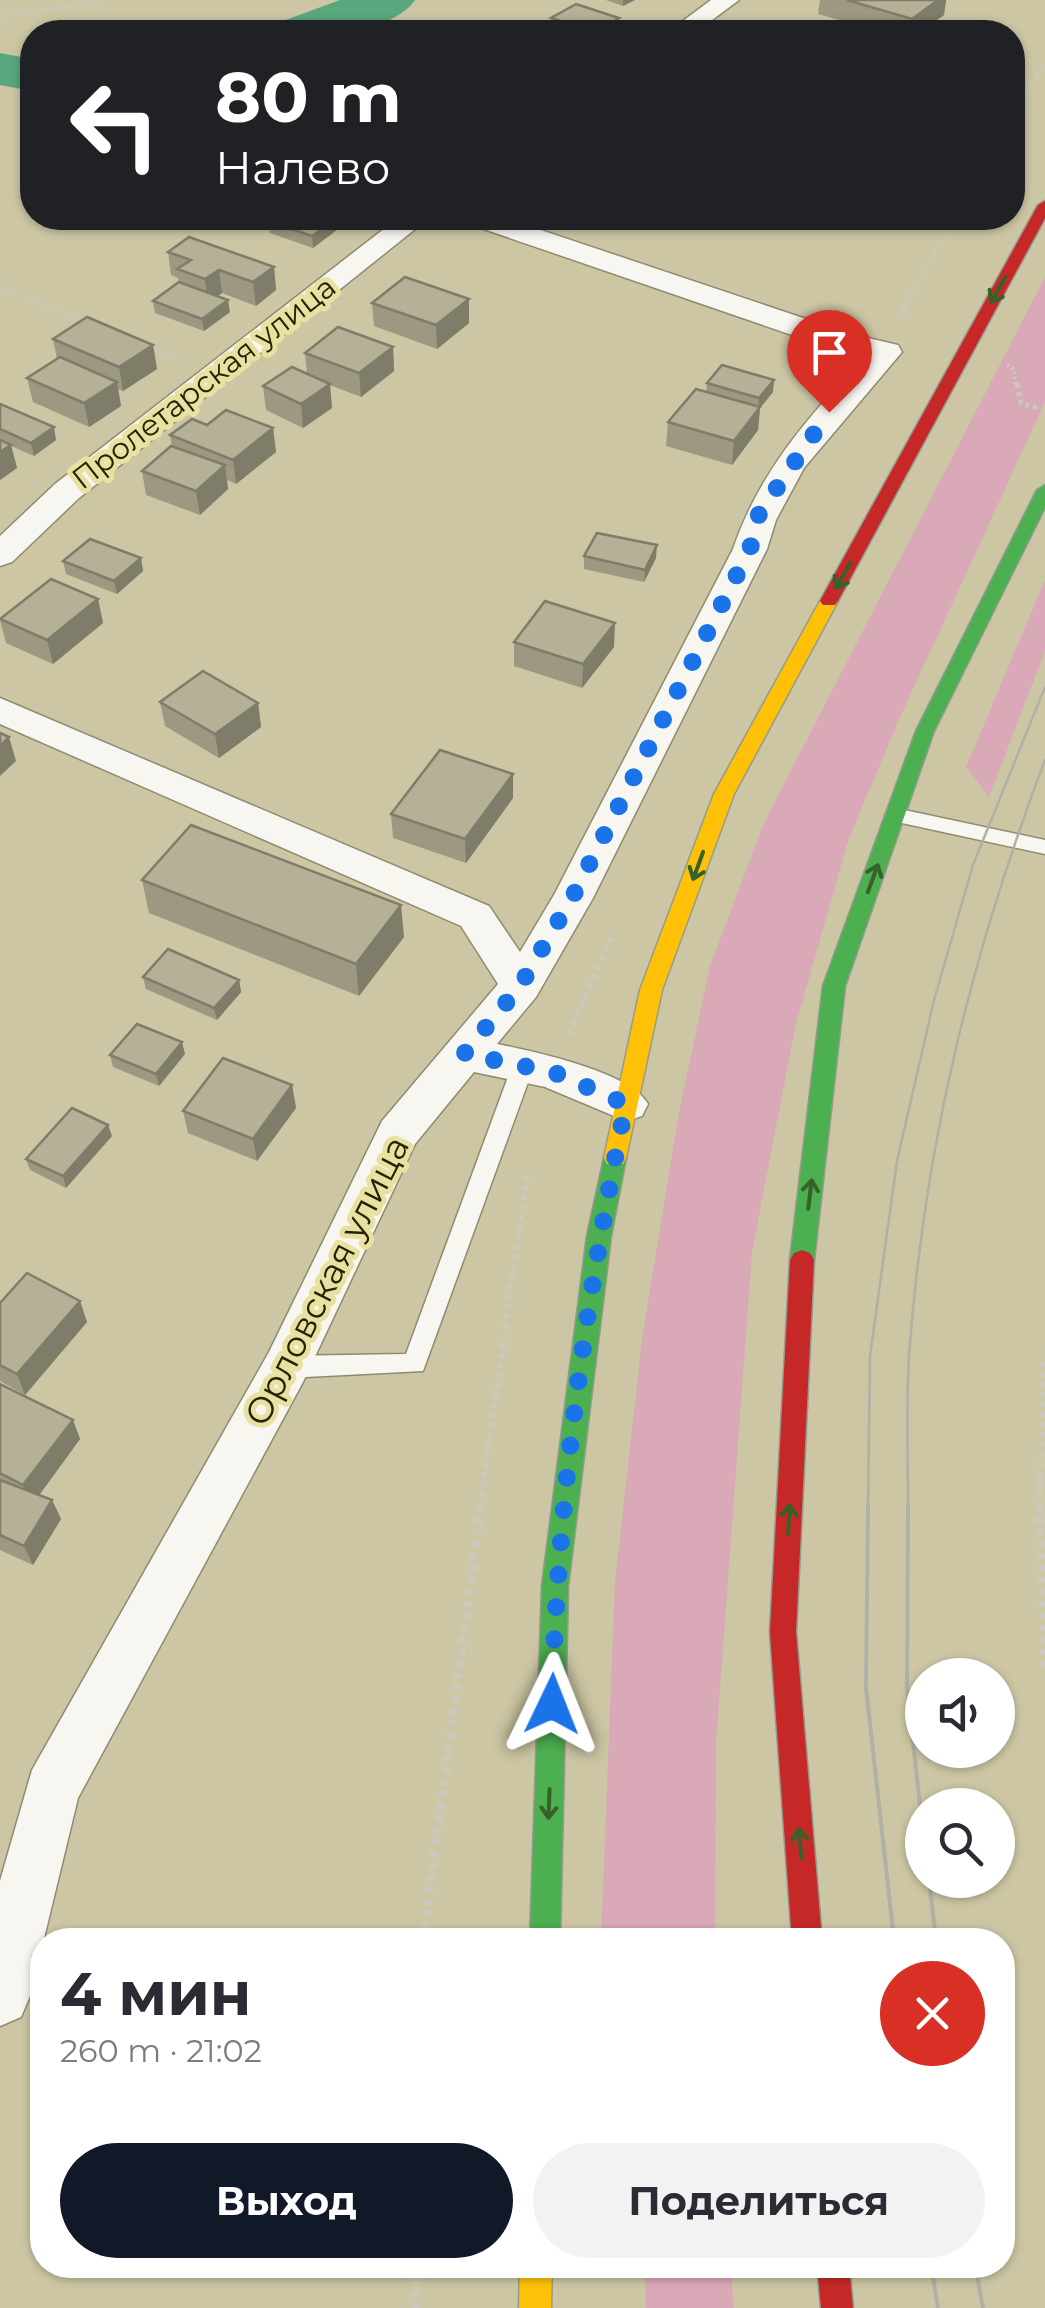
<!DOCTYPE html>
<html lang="ru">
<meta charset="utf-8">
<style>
:root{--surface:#fff;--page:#f2f2f3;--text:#2b2b33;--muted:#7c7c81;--accent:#111827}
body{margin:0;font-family:Montserrat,sans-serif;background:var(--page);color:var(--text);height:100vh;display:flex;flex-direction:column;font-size:38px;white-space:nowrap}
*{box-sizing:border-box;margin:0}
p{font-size:32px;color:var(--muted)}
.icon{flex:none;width:55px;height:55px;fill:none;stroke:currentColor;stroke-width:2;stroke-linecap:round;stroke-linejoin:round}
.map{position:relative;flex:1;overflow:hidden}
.panel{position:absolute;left:30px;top:1928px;width:985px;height:350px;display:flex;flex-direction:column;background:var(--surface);border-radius:40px;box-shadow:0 2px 8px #0004}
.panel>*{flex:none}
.top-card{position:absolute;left:20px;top:20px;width:1005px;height:210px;border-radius:40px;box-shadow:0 2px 8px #0004;background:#202124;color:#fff;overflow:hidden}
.controls{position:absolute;left:905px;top:1658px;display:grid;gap:20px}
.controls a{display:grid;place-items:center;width:110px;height:110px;border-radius:50%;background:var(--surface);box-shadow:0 2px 8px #0004;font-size:50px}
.pin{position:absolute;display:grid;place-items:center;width:85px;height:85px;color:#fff;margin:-102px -42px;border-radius:50% 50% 50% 0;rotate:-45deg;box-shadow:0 0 10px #0007}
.pin .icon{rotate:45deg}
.me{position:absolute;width:110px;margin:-55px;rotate:2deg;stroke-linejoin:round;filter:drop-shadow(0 0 8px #0008)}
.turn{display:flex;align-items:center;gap:35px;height:210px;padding:0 30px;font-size:45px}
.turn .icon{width:130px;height:130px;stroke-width:2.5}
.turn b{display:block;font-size:70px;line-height:85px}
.round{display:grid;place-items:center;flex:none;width:105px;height:105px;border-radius:52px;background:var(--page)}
.summary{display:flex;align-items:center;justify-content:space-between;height:170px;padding:0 30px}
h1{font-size:60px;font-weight:700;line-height:75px}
.button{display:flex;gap:20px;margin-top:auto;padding:20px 30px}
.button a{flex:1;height:115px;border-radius:60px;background:var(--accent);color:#fff;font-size:40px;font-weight:700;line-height:115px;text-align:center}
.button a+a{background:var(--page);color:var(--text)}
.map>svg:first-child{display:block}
</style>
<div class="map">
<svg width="1045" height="2308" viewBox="0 0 1045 2308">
<rect width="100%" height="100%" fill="#ccc6a4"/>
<!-- green -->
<g fill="#d9a9b7">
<polygon points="1045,277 1045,402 901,715 849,838 796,1023 752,1252 716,1744 715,1940 601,1940 615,1582 642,1339 679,1112 710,966 763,825"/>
<polygon points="1045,580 1045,651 989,797 966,767"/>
<polygon points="645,2265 730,2265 734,2308 646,2308"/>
</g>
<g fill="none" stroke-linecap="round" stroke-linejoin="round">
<!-- river -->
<g fill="#59a77d" fill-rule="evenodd">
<path d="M340,0H415C390,36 315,34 275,32L283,21Z"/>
<polygon points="0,53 32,59 32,91 0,85"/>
</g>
<!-- lane casing -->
<g stroke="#8f8b70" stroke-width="3">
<g id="lane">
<polygon points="895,808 1045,840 1045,854 888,820 885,815 888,810"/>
<polygon points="523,1058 534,1066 423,1371 286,1378 277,1374 274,1367 277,1360 286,1356 406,1354 512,1066"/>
</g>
</g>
<!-- street casing -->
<g stroke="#8f8b70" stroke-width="3">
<g id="street">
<polygon points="711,0 739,0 696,32 668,32"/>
<polygon points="398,218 429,218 79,498 12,562 0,566 0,536 55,484"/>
<path d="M465,218H505L851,334L898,345L902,352L804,468L776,520L767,549L593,898L536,997L497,1044C533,1051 631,1072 648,1104L642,1116L626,1121L545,1087L474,1072L415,1144L303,1382L78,1798L30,1996L21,2017L0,2026V1881L32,1770L269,1352L382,1121L498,984L461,926L0,724V698L489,906L520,952L554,895L733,549C759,472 810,414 866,356L830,348L469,224Z"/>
</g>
</g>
<!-- fast casing -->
<g stroke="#949c8f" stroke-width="3">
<g id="fast">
<polygon points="1045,485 1045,507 934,731 845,986 814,1260 810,1267 802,1270 794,1267 790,1260 823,986 916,731 1037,490"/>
<polygon points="615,1149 623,1152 626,1158 611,1236 568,1586 560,1940 530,1940 542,1586 587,1236 604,1158 607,1152"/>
</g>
</g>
<!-- slow casing -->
<g stroke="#949c8f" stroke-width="3">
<g id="slow">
<polygon points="829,595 838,601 734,794 662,990 626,1158 623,1164 607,1164 604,1158 640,990 714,794 820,601"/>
<polygon points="520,2265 552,2265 551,2308 519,2308"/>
</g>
</g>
<!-- jam casing -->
<g stroke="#949c8f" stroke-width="3">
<g id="jam">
<polygon points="1045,201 1045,218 838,601 835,605 823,605 820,601 1038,205"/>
<polygon points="802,1250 810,1253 814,1260 796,1632 822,1940 792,1940 770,1632 790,1260 794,1253"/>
<polygon points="817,2265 849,2265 853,2308 821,2308"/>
</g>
</g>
<!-- path-far3 -->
<g stroke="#cbc9be" stroke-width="4" stroke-dasharray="2.5 2.5" stroke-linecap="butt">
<polyline points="0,17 107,0"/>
<polyline points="1012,118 1045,62"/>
<polyline points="0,287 88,323"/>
<polyline points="904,306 910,320"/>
<polyline points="898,316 955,218"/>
<polyline points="147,346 177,357"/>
<polyline points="1007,365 1013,369 1017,387"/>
</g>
<!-- path-far2 -->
<polyline stroke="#cbc9be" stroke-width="5" stroke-dasharray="4 4" stroke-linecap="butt" points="1017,384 1021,403 1041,409"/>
<!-- path-far1 -->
<g stroke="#cbc9be" stroke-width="6" stroke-dasharray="5 5" stroke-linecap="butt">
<polyline points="569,1034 612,935"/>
<polyline points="480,1507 527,1174"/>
<polyline points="1039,1507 1045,1356"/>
</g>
<!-- path -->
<g stroke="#cbc9be" stroke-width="8" stroke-dasharray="6 6" stroke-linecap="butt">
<polyline points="1039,1505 1045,1668"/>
<polyline points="423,1940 481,1505"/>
<polyline points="415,2308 416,2265"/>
</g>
<!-- lane -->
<use href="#lane" fill="#f7f6f1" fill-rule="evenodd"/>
<!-- street -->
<use href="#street" fill="#f7f6f1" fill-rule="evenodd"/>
<!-- fast -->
<use href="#fast" fill="#4caf50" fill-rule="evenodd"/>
<!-- slow -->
<use href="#slow" fill="#ffc107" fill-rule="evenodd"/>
<!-- jam -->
<use href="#jam" fill="#c62828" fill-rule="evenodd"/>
<!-- tram-far1 -->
<g stroke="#b1b0a7" stroke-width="2.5">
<polyline points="868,1507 870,1356 897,1161 934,1000 973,865 1045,687"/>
<path d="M908,1507C908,1457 906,1406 909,1356C924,1147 971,955 1045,760"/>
</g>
<!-- tram -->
<g stroke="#b1b0a7" stroke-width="4">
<polyline points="868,1505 866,1688 894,1940"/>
<polyline points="908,1505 907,1687 922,1823"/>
<polyline points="929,1880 936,1940"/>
<polyline points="931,2265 938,2308"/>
<polyline points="975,2265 983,2308"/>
</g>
</g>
<!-- wall -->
<g fill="#9c9881">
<polygon points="606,0 635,0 623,6"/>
<polygon points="820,0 946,0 944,15 920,32 881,32 818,14"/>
<polygon points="551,18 619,18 619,30 614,32 559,32 551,30"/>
<polygon points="337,218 338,229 313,248 270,233 268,221"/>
<polygon points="168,252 274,267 276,290 256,306 222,293 217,296 230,312 204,331 155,313 153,301 179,282 178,278 171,275"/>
<polygon points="372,303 469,323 437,349 374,326"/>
<polygon points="53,339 153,345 157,369 123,391 118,389 121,406 89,427 33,402 27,378 57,359"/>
<polygon points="393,347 394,371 361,397 330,385 332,408 303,428 266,410 263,386 307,374 305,353"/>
<polygon points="707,383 773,392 760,408 758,430 732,465 666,446 668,422 706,392"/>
<polygon points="0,404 56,440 34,456 11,446 17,468 0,480"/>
<polygon points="207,425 273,428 276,452 236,484 227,480 228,489 200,515 146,495 142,471 172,447 170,435"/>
<polygon points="584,556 656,558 644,582 584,569"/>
<polygon points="141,558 143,571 117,594 66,574 63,561"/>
<polygon points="98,599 103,623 53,664 6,643 0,620"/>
<polygon points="514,642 614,647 582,688 514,666"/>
<polygon points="160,702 258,703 261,727 219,758 165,726"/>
<polygon points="513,798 466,863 393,838 391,814"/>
<polygon points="142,880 404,937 359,996 149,913"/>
<polygon points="143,977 239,980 241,992 217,1020 146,989"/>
<polygon points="185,1054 159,1086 113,1067 110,1055"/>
<polygon points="292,1085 296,1108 257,1161 188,1133 183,1111"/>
<polygon points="112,1136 66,1188 30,1170 26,1159"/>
<polygon points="80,1301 87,1322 25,1395 0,1381 0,1303"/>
<polygon points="0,1384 73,1420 80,1439 39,1495 52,1500 61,1519 33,1565 0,1550"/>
</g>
<!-- shaded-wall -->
<g fill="#7f7c69">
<polygon points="623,0 635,0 623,6"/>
<polygon points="938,0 946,0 944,15 920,32 910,32 912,19"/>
<polygon points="619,18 619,30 614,32 595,32"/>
<polygon points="337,218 338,229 313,248 312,236"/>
<polygon points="274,267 276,290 256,306 253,282"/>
<polygon points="219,270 222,293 208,303 205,279"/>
<polygon points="469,299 469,323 437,349 436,325"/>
<polygon points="228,300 230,312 204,331 202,319"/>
<polygon points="153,345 157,369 123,391 119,367"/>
<polygon points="393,347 394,371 361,397 359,373"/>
<polygon points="774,380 773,392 760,408 758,430 732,465 734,441 758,410 759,398"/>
<polygon points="117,382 121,406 89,427 84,403"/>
<polygon points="330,384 332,408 303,428 301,404"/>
<polygon points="54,427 56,440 34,456 31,443"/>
<polygon points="273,428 276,452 236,484 233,460"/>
<polygon points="11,445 17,468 0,480 0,452"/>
<polygon points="225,465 228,489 200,515 196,491"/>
<polygon points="657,545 656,558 644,582 645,570"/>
<polygon points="141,558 143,571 117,594 114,581"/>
<polygon points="98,599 103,623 53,664 47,640"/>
<polygon points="615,623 614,647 582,688 583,664"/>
<polygon points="258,703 261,727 219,758 215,734"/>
<polygon points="9,737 16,761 0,776 0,746"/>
<polygon points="513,774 513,798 466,863 465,839"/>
<polygon points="401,905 404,937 359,996 356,964"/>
<polygon points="239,980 241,992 217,1020 214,1008"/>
<polygon points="182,1042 185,1054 159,1086 156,1074"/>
<polygon points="292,1085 296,1108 257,1161 253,1139"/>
<polygon points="108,1125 112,1136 66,1188 63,1176"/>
<polygon points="80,1301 87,1322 25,1395 17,1374"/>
<polygon points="73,1420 80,1439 32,1505 23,1485"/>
<polygon points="52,1500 61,1519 33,1565 24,1546"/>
</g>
<!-- building -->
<g fill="#b5b196" stroke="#7f7c69" stroke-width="2.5">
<polygon points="847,0 938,0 912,19"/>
<polygon points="576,4 619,18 595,32 551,18"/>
<polygon points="733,23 757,32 716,32"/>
<polygon points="273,218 337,218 312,236 268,221"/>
<polygon points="189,237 274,267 253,282 219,270 205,279 177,269 191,260 168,252"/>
<polygon points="405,277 469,299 436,325 372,303"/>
<polygon points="179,282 228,300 202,319 153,301"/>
<polygon points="87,317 153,345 119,367 53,339"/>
<polygon points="338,327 393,347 359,373 305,353"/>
<polygon points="60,357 117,382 84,403 27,378"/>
<polygon points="722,365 774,380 759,398 707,383"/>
<polygon points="292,367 330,384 301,404 263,386"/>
<polygon points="696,389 760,407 734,441 668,422"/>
<polygon points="0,404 54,427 31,443 0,429"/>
<polygon points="226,410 273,428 233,460 170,435 192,419 207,425"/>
<polygon points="0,440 11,445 0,452"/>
<polygon points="171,446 225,465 196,491 142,471"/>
<polygon points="597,533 657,545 645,570 584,556"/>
<polygon points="90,539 141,558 114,581 63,561"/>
<polygon points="51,579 98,599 47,640 0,619"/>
<polygon points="545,601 615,623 583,664 514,642"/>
<polygon points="203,671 258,703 215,734 160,702"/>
<polygon points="0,733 9,737 0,746"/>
<polygon points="440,750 513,774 465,839 391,814"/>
<polygon points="191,825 401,905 356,964 142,880"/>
<polygon points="168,949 239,980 214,1008 143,977"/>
<polygon points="137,1024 182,1042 156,1074 110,1055"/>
<polygon points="223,1058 292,1085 253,1139 183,1111"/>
<polygon points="72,1108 108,1125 63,1176 26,1159"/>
<polygon points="27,1273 80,1301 17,1374 0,1365 0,1303"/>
<polygon points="0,1384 73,1420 23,1485 0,1473"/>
<polygon points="0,1480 52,1500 24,1546 0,1535"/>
</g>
<!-- one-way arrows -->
<defs><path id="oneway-shaft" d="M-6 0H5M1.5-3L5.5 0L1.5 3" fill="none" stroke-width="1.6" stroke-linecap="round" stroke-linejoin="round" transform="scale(2.5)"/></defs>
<g stroke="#376128">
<use href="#oneway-shaft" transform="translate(998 290) rotate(119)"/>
<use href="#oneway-shaft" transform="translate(843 576) rotate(119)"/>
<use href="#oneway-shaft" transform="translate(698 866) rotate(110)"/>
<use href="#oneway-shaft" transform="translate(873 878) rotate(-70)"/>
<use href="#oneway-shaft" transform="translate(810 1194) rotate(-83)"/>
<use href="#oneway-shaft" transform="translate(789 1519) rotate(-87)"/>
<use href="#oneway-shaft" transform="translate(549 1804) rotate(92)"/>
<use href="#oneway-shaft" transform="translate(800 1843) rotate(-95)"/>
</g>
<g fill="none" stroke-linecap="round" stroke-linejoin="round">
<!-- route -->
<path stroke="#1a73e8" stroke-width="18" stroke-dasharray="0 32.4" d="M552,1704C557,1504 585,1301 626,1104L553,1072L464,1054L520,986L572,898L750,549L759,514L829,412"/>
</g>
<g text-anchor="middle" stroke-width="10" stroke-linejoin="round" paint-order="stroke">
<!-- far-street labels -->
<g font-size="30" fill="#262208" stroke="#e9e1a1">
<text transform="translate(204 383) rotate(-38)" y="10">Пролетарская улица</text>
</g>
<!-- street labels -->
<g font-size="35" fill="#262208" stroke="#e9e1a1">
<text transform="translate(327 1281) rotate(-63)" y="12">Орловская улица</text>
</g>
</g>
</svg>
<div class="controls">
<a><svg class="icon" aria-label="sound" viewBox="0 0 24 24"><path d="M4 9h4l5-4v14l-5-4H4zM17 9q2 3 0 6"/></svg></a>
<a><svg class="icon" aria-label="search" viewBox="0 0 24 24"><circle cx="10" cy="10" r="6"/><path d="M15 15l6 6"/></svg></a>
</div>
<div class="pin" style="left:829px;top:412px;background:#d93025"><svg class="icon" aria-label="arrive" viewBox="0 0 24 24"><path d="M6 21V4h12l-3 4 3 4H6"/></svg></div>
<svg class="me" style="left:552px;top:1704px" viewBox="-20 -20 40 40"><path d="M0-17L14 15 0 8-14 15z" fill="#1a73e8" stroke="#fff" stroke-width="4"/></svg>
<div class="top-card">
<div class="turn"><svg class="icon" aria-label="left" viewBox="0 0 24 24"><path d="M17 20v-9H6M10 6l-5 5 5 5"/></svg><div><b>80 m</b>Налево</div></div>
</div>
<section class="panel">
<div class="summary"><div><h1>4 мин</h1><p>260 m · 21:02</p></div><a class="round" style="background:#d93025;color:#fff"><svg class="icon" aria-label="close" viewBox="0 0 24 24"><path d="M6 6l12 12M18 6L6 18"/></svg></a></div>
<div class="button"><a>Выход</a><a>Поделиться</a></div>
</section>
</div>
